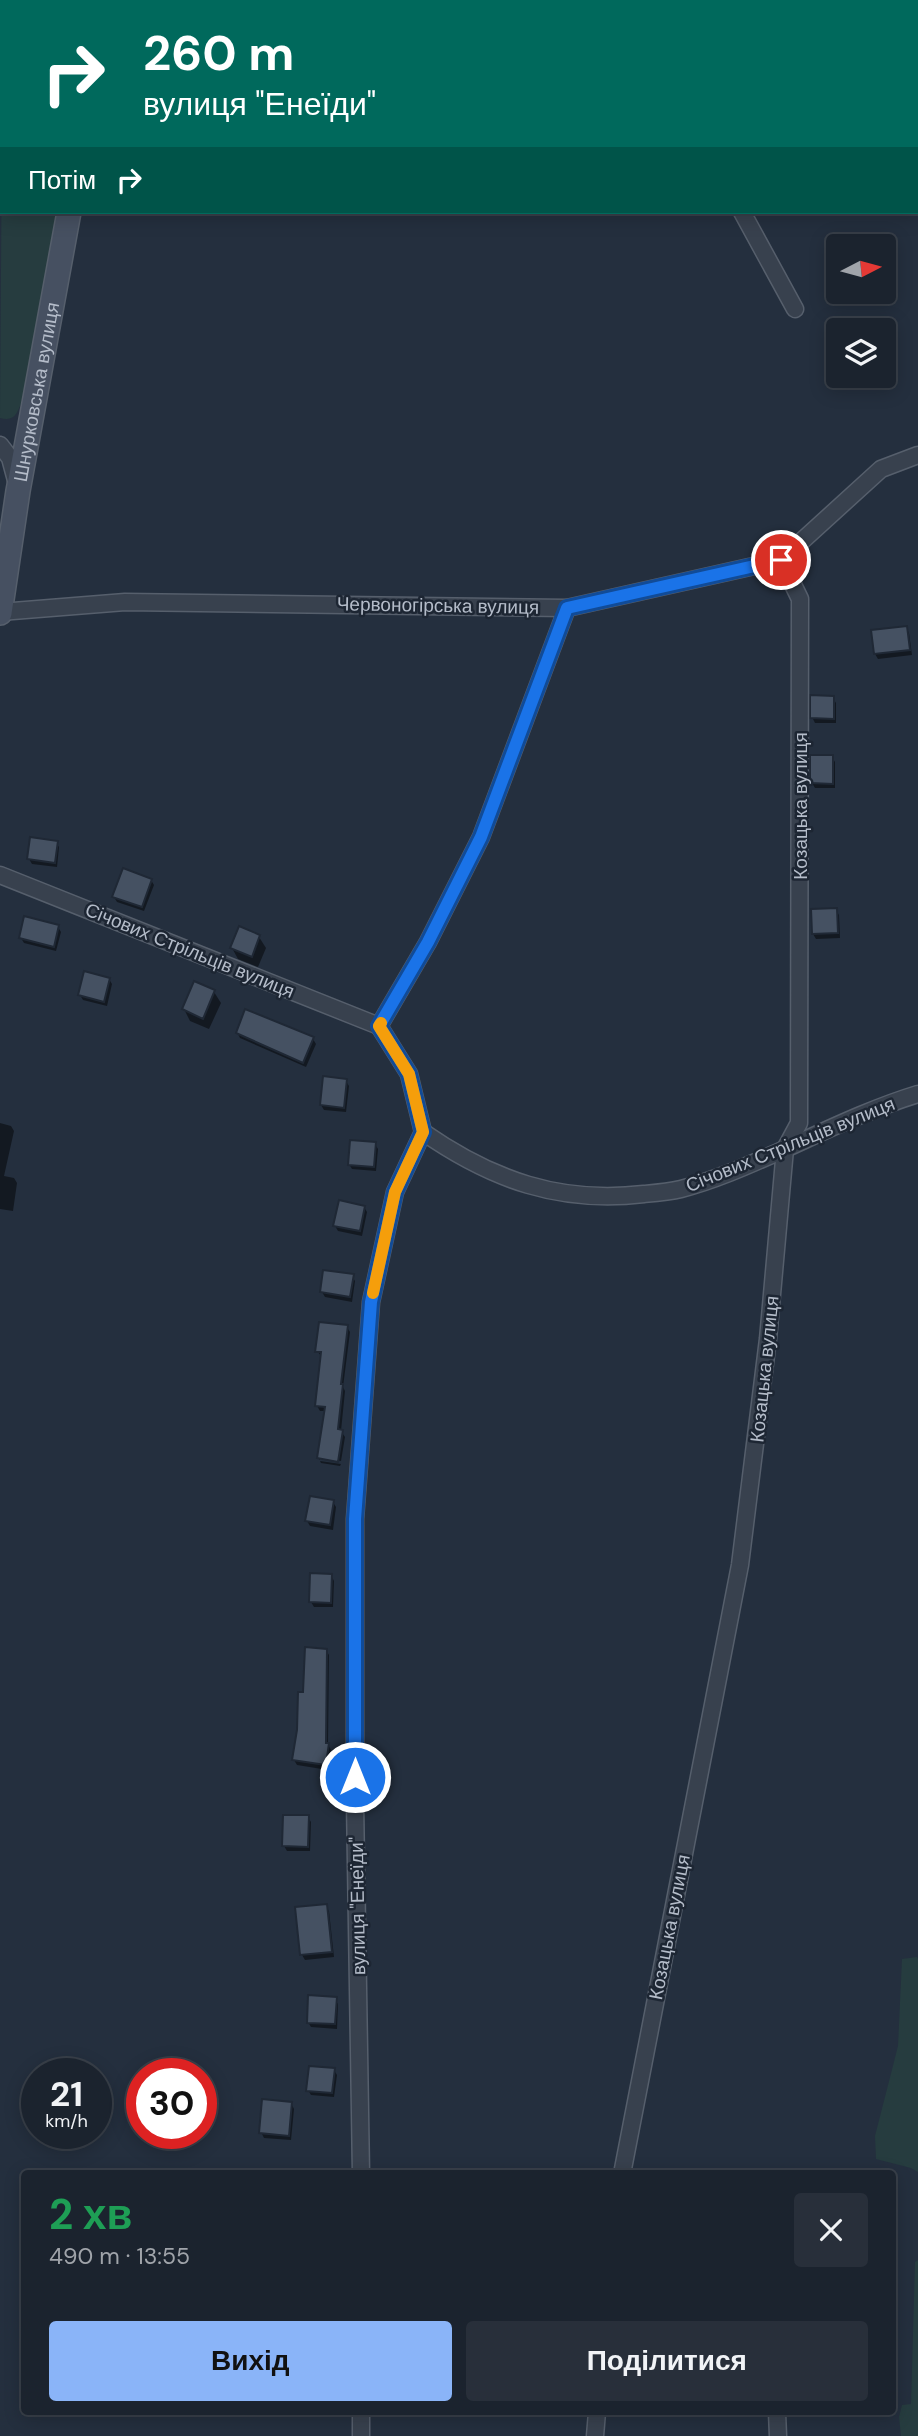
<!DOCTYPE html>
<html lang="uk">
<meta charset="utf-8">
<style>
:root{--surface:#1b232e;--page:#282f3a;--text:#f1f3f6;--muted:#a0a4aa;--line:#39404a;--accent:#8ab4f8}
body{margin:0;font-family:"DM Sans",sans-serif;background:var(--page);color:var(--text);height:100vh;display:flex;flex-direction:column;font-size:26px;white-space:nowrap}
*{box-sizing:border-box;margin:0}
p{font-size:23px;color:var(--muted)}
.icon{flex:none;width:38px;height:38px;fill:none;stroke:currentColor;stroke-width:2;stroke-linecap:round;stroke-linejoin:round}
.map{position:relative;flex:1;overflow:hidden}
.side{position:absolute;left:21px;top:2170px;width:875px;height:245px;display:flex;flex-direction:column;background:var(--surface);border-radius:7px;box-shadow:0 4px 18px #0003,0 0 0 2px var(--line)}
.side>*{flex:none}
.banner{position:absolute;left:0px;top:0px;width:919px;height:214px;box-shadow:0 4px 18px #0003,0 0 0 2px var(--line);background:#00695c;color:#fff;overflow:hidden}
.needle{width:46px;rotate:84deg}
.controls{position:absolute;left:826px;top:234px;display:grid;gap:14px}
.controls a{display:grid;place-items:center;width:70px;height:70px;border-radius:7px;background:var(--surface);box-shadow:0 4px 18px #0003,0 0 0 2px var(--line);font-size:35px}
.speed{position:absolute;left:21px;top:2058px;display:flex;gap:14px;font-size:35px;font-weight:700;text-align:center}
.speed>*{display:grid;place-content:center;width:91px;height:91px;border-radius:50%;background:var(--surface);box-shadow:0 4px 18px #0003,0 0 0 2px var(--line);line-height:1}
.speed small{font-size:18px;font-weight:400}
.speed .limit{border:10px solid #d22;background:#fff;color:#111}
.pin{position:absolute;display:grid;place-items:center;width:60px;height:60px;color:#fff;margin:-30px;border:4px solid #fff;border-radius:50%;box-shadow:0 2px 7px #0007}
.me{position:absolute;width:77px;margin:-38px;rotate:0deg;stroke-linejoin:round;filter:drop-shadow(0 0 5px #0008)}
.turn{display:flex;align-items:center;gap:24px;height:147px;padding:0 28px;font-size:32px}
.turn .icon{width:91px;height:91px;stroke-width:2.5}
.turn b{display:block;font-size:49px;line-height:60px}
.then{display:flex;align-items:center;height:66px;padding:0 28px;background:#0003;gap:14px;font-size:26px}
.round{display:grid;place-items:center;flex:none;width:74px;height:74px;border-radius:7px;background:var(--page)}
.summary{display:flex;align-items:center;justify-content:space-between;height:119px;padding:0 28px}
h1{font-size:42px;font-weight:700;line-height:52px;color:#1e9e55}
.button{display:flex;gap:14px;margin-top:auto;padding:14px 28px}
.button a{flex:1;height:80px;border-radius:7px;background:var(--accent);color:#111;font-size:28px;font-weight:700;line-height:80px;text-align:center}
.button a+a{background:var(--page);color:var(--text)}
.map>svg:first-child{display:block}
</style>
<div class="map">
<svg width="918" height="2436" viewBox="0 0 918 2436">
<rect width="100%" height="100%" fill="#242f3e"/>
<!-- green -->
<g fill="#263c3f">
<path d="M2,120V212H57L22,401C17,413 15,422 0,418Z"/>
<polygon points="917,1957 918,1959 918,2172 911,2168 876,2159 875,2136 898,2046 902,1959"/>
<polygon points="918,2260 918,2436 901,2436 899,2417 902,2405 911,2404 915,2262"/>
</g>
<!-- shadow -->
<g fill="#0007">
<polygon points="906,627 909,633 912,655 878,659 875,654"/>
<polygon points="833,698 836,703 836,723 815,723 812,717"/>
<polygon points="832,757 835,762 835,788 815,788 812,783"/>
<polygon points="56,842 59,847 57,867 32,864 29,859"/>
<polygon points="151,880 154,885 144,911 117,902 114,897"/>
<polygon points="836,910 839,915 840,938 816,939 813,934"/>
<polygon points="58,927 61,932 56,951 24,943 21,938"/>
<polygon points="259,937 266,948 258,967 238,959 232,948"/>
<polygon points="109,979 112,984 107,1006 83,1000 80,995"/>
<polygon points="214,992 221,1003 209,1029 190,1021 184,1009"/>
<polygon points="237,1032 313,1039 316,1044 306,1067 240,1038"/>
<polygon points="346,1081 349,1086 346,1112 324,1110 321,1105"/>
<polygon points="0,1123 11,1126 14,1131 4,1176 14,1178 17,1183 13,1211 0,1209"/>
<polygon points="375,1144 378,1149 376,1171 352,1169 349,1164"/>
<polygon points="364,1207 367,1212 362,1236 338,1231 335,1226"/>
<polygon points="352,1276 355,1281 352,1302 325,1297 322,1292"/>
<polygon points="347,1327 350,1332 343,1387 345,1391 341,1431 345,1437 341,1461 320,1457 320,1460 318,1458 326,1411 320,1411 317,1406 322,1357 317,1351"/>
<polygon points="320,1461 341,1464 340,1466 321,1463"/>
<polygon points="333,1502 336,1507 333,1530 310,1526 307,1521"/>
<polygon points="331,1575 334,1581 333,1607 314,1607 311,1602"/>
<polygon points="326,1650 329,1655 328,1744 331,1750 328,1770 297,1765 294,1760 305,1694"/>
<polygon points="308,1817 311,1822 310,1851 287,1851 284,1846"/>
<polygon points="326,1906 329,1911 334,1957 305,1960 302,1955"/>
<polygon points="335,1999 338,2004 337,2029 311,2027 308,2022"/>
<polygon points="334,2070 337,2075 334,2097 311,2095 308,2090"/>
<polygon points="291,2103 294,2109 291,2140 264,2138 261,2132"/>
</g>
<!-- building -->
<g fill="#455162" stroke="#1f2835" stroke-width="2">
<polygon points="907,626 910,650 874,654 871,630"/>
<polygon points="810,695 834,696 834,719 810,718"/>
<polygon points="810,755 833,755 833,784 810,783"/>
<polygon points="30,837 58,841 55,863 27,859"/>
<polygon points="123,868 152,879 142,907 112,897"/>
<polygon points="837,908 838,933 812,934 811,909"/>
<polygon points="24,916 59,925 54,947 19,938"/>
<polygon points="239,926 260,935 252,957 230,948"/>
<polygon points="84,971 110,978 104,1002 78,995"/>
<polygon points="194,981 215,990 203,1019 182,1009"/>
<polygon points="245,1009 314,1037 303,1063 236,1033"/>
<polygon points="323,1076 347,1079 344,1108 320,1105"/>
<polygon points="350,1140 376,1142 374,1167 348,1165"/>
<polygon points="339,1200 365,1206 360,1231 333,1226"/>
<polygon points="323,1270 354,1274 350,1297 320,1292"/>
<polygon points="319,1322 348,1325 341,1384 343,1384 338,1429 343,1430 338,1462 317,1458 325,1407 315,1406 321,1352 315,1352"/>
<polygon points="310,1496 334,1500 330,1525 305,1521"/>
<polygon points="310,1573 332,1574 331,1603 309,1602"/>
<polygon points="305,1647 327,1649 326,1743 329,1743 326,1765 292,1760 297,1730 298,1692 303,1692"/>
<polygon points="283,1815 309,1815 308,1847 282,1846"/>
<polygon points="327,1904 332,1952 300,1955 295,1907"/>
<polygon points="308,1995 337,1997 335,2024 307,2023"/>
<polygon points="309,2066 335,2068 332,2093 306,2091"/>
<polygon points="262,2099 292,2102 289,2136 259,2133"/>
</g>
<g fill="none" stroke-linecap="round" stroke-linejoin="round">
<!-- street casing -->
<g stroke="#565f6c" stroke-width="19">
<g id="street">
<polyline points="67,0 67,2"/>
<polyline points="628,0 629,2"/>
<polyline points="917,19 918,18"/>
<polyline points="742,212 795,309"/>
<polyline points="0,445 10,458 17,484"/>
<polyline points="0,612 125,602 567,608 781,560 881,469 918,455"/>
<polyline points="0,875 379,1026"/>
<path d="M423,1132C492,1180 560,1204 644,1194C656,1193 669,1192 681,1189C716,1180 751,1164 785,1149C829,1129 872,1108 918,1094"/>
<polyline points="361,2174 355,1802 355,1519 371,1302 395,1192 423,1132 409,1074 379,1026 428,942 481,837 567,608"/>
<polyline points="622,2174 740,1565 768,1339 785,1149 799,1123 800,599 781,560"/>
<polyline points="777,2412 778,2436"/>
<polyline points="361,2436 361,2412"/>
<polyline points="595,2436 597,2412"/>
</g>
</g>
<!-- secondary casing -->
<g stroke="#565f6c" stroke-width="26">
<g id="secondary">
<polyline points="78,2 79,0"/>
<polyline points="115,2 115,0"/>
<polyline points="0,99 2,97"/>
<path id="s1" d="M0,613L18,491L69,212"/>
</g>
</g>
<!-- street -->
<use href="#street" stroke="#38414e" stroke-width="16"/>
<!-- secondary -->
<use href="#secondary" stroke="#465061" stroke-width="23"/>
</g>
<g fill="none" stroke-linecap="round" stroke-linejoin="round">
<!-- route casing -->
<g stroke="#114b97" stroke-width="18">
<polyline id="route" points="355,1777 355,1519 371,1302 395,1192 423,1132 409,1074 379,1026 428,942 481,837 567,608 781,560"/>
</g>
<!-- route -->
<use href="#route" stroke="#1a73e8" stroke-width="12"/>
<!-- slow -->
<polyline stroke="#f59e0b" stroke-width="12" points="373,1293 395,1192 423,1132 409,1074 379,1026 381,1023"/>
</g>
<g text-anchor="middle" stroke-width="5" stroke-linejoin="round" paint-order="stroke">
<!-- street labels -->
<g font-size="19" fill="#b4bcc9" stroke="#1d2633">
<text dy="7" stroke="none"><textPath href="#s1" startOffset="224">Шнурковська вулиця</textPath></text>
<text transform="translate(438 605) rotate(1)" y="7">Червоногірська вулиця</text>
<text transform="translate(800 806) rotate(-90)" y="7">Козацька вулиця</text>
<text transform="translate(190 950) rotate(22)" y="7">Січових Стрільців вулиця</text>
<text transform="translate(790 1144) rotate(-22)" y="7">Січових Стрільців вулиця</text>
<text transform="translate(764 1369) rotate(-84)" y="7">Козацька вулиця</text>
<text transform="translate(357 1906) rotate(-91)" y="7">вулиця "Енеїди"</text>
<text transform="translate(669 1927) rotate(-79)" y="7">Козацька вулиця</text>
</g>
</g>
</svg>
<div class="controls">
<a><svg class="needle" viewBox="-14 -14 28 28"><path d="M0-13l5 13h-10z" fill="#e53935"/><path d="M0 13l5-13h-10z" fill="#a0a4aa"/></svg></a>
<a><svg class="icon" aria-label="layers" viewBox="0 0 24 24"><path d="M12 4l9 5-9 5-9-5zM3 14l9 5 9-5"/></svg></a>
</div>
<div class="speed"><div>21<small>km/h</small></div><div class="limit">30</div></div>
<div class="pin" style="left:781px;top:560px;background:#d93025"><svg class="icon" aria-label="arrive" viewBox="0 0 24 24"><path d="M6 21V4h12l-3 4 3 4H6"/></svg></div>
<svg class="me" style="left:355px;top:1777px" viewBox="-20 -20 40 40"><circle r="17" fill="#1a73e8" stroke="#fff" stroke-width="3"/><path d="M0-11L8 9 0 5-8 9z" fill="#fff"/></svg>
<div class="banner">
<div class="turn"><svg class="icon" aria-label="right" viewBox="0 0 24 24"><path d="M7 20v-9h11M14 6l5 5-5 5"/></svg><div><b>260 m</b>вулиця &quot;Енеїди&quot;</div></div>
<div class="then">Потім<svg class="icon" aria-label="right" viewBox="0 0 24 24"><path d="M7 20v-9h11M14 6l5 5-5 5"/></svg></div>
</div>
<section class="side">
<div class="summary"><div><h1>2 хв</h1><p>490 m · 13:55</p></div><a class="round"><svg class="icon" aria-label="close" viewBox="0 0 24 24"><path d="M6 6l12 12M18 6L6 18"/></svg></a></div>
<div class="button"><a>Вихід</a><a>Поділитися</a></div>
</section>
</div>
